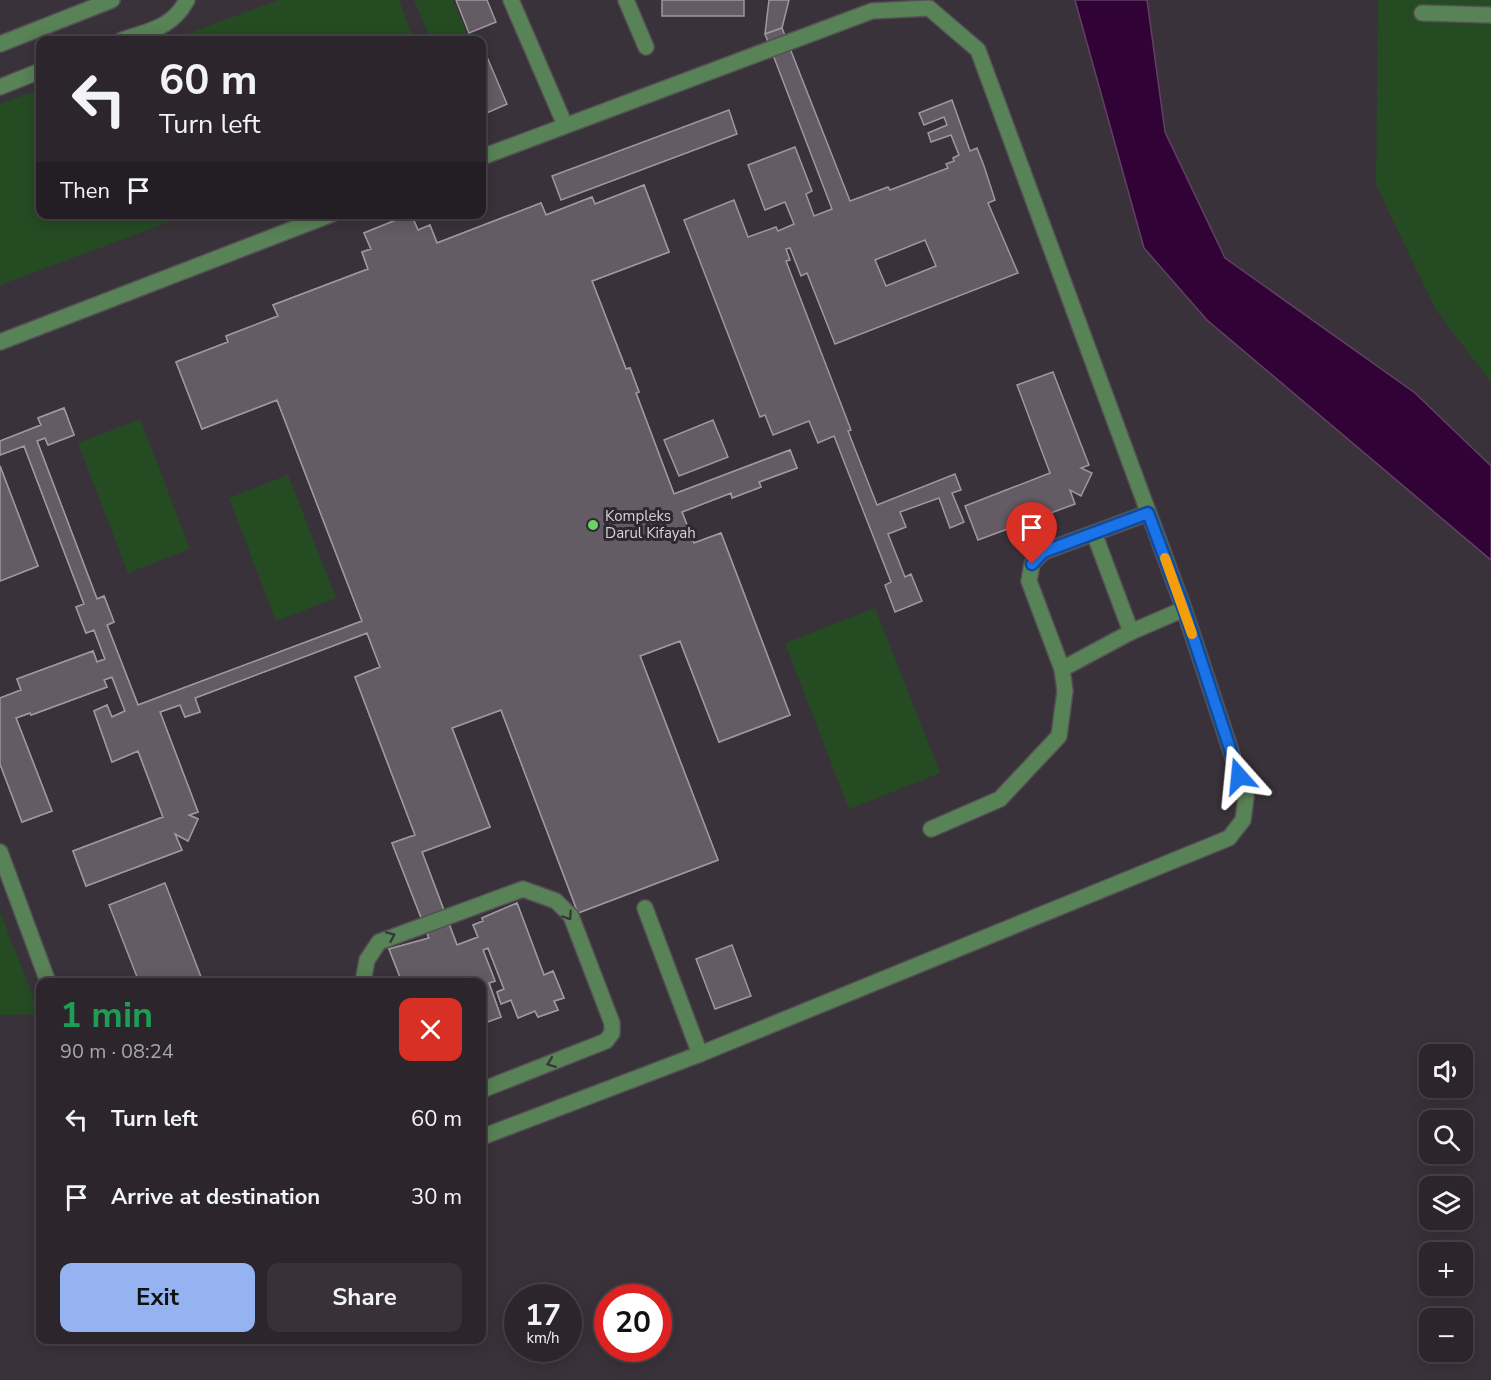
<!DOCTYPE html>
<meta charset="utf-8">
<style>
:root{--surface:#2c262c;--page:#383238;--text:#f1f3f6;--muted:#a6a5a9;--line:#484348;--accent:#95b2f1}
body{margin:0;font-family:"Nunito Sans",sans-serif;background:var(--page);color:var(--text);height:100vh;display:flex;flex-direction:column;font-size:22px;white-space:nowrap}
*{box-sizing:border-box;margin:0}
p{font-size:20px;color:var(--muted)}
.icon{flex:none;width:33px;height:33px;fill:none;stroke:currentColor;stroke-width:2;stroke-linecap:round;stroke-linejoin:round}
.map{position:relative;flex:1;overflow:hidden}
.panel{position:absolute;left:36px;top:978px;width:450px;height:366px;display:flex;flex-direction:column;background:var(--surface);border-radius:12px;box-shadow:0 3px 15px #0003,0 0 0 2px var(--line)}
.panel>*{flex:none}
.top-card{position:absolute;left:36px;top:36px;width:450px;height:183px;border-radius:12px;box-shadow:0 3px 15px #0003,0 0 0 2px var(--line);background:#2c262c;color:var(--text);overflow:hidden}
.controls{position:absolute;left:1419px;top:1044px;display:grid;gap:12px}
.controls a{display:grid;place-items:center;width:54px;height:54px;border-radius:12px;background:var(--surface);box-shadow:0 3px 15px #0003,0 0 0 2px var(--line);font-size:30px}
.speed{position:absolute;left:504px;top:1284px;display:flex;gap:12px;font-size:30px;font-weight:700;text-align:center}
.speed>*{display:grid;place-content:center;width:78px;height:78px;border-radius:50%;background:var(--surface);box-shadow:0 3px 15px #0003,0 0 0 2px var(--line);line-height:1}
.speed small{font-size:15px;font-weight:400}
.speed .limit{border:9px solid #d22;background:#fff;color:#111}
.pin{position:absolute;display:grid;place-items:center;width:51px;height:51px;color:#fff;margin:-62px -26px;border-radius:50% 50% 50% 0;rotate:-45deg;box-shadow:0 0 6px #0007}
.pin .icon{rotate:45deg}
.me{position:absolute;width:66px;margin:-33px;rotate:342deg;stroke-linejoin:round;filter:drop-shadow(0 0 4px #0008)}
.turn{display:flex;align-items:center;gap:21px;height:126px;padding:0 24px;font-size:27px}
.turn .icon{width:78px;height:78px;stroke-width:2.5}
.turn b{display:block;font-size:42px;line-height:51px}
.then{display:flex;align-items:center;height:57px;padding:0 24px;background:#0003;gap:12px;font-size:22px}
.round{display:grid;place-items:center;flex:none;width:63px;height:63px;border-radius:12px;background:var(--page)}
.summary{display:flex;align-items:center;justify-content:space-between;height:102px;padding:0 24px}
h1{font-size:36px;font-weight:700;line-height:45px;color:#1e9e55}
.button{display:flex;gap:12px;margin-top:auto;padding:12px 24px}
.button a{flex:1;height:69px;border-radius:12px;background:var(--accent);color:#111;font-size:24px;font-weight:700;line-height:69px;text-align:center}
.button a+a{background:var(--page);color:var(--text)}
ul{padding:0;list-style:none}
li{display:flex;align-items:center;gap:18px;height:78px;padding:0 24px}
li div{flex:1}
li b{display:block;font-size:22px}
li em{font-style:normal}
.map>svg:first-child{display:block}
</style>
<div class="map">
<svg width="1491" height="1380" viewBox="0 0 1491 1380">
<rect width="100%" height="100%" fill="#3a323a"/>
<!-- green -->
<g fill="#254b23">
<polygon points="278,0 399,0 414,40 170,40"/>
<polygon points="414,0 453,0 470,40 431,40"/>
<polygon points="1378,0 1491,0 1491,382 1436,310 1376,185"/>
<polygon points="40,89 40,214 188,215 0,285 0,104"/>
<polygon points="140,419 190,549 128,573 78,443"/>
<polygon points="288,475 336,598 276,621 229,498"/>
<polygon points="875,608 940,773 849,809 785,643"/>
<polygon points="0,912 40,1014 0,1015"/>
</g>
<!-- water -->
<polygon fill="#310235" stroke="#624065" stroke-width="1.5" points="1075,0 1147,0 1165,132 1225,258 1415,393 1491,466 1491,560 1207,320 1144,248"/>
<!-- building -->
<g fill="#645c64" stroke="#9f969f" stroke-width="1.5" fill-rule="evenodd">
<polygon points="456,0 487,0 496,22 469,33"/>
<rect x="662" y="0" width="82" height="16"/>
<polygon points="769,0 789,0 782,28 765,34"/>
<path d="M782,28L850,201L888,187L890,190L948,168L946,164L954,161L953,158L959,155L951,135L931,142L928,133L947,125L944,117L924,125L919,113L952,100L970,151L977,148L984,166L995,200L988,203L1018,273L835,344L807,273L801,276L790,248L786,249L790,260L786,261L851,430L848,431L877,505L955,474L961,490L952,493L964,522L950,528L939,498L900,512L906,527L888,534L905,577L911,574L922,601L895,612L885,585L891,582L834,436L818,443L809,421L773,435L765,415L760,417L684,220L734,200L748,237L776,227L778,231L794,224L785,202L765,210L748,165L795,147L812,191L806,194L814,216L832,209L765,34ZM925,240L936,266L886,286L875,260Z"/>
<polygon points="482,45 507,104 482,115"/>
<polygon points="729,110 737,134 561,200 552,176"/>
<path d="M644,185L669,252L592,281L626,369L630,368L639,392L636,393L674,494L790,450L797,468L759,482L761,487L732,498L731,493L682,512L694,543L721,533L790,715L719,742L680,641L640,656L718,860L578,913L501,710L452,728L490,827L422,852L457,945L478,937L473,925L483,921L482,918L517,903L544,975L553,971L564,998L554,1001L558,1010L538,1017L535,1011L518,1018L511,1000L501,1004L497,992L504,989L488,948L483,950L495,981L489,983L501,1017L482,1024V982H402L389,949L429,938L392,843L415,835L355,677L380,667L367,633L195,698L200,712L185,717L180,705L160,712L198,812L189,815L198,819L188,841L175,834L182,850L86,886L73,851L163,817L138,751L112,762L94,711L107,705L112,717L125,711L112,677L104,680L107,687L31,715L30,713L16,718L52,811L22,822L0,764V698L21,690L17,679L93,651L97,662L105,659L94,630L86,633L76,607L84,604L24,446L0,455V441L41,425L38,418L64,408L74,435L48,445L45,438L37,441L97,599L104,596L114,622L107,625L138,705L362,621L277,400L202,429L176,362L228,342L226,336L278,316L273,305L368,269L362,252L371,249L364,233L411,214L418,230L430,225L437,243L541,203L546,215L592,197L595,204ZM539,313L549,341L585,327L604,377L527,408L514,374L493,383L476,338ZM451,347L469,392L442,402L424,358ZM399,367L416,412L397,420L409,451L330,482L311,433L352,417L341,389ZM613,401L672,553L595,585L536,431ZM419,475L478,629L398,659L339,505ZM657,583L672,623L445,711L429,670ZM128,726L132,736L121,740L117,730Z"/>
<polygon points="644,185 669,252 592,281 626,369 630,368 639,392 636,393 674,494 790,450 797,468 759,482 761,487 732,498 731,493 682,512 694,543 721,533 790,715 719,742 680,641 640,656 718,860 578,913 501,710 452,728 490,827 422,852 457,945 478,937 473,925 483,921 482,918 517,903 544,975 553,971 564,998 554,1001 558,1010 538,1017 535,1011 518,1018 511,1000 501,1004 497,992 504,989 488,948 483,950 495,981 489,983 501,1017 482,1024 482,982 402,982 389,949 429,938 392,843 415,835 355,677 380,667 367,633 195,698 200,712 185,717 180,705 160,712 198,812 189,815 198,819 188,841 175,834 182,850 86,886 73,851 163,817 138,751 112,762 94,711 107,705 112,717 125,711 112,677 104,680 107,687 31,715 30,713 16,718 52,811 22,822 0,764 0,698 21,690 17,679 93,651 97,662 105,659 94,630 86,633 76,607 84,604 24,446 0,455 0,441 41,425 38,418 64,408 74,435 48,445 45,438 37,441 97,599 104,596 114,622 107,625 138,705 362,621 277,400 202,429 176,362 228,342 226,336 278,316 273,305 368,269 362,252 371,249 364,233 411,214 418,230 430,225 437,243 541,203 546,215 592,197 595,204"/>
<polygon points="1053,372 1089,465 1081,468 1092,473 1081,496 1070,490 1075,504 978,540 965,506 1050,473 1017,385"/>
<polygon points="713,420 728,457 679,476 664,440"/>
<polygon points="0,466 38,566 0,581"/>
<polygon points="0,466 38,566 0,581"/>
<polygon points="165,883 203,982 139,982 109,905"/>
<polygon points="732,945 751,996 715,1009 696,959"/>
</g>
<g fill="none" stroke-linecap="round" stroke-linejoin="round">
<!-- minor casing -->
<g stroke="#564f56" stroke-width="18">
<g id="minor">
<polyline points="511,0 565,125"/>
<polyline points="626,0 646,47"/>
<polyline points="1422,13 1491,15"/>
<path d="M122,40C151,30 172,28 187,0"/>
<polyline points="0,44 112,0"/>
<polyline points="0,87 40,71"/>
<polyline points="482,157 872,11 929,8 978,50 1184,609 1246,797 1243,820 1229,838 700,1054 482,1137"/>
<polyline points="0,342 332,214"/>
<polyline points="1094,533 1131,632"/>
<polyline points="1062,669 1029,581 1032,564 1043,552 1148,513"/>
<polyline points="931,829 1000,799 1059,736 1065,691 1062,669 1131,632 1184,609"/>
<polyline points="0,852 48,982"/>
<polyline points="645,908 700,1054"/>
<polyline points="363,982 367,960 379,942 523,889 556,901 571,916 612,1023 612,1033 606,1041 482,1090"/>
</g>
</g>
<!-- minor -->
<use href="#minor" stroke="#588356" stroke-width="15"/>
</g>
<!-- one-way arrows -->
<defs><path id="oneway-chevron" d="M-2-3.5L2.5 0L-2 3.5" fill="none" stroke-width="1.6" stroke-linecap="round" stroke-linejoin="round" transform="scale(1.5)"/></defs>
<g stroke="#383a38">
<use href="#oneway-chevron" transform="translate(568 916) rotate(56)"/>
<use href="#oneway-chevron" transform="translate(391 936) rotate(-24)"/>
<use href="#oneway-chevron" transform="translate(551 1063) rotate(159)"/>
</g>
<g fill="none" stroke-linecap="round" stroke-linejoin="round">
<!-- route casing -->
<g stroke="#114b97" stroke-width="15">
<polyline id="route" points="1032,564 1043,552 1148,513 1184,609 1239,776"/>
</g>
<!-- route -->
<use href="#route" stroke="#1a73e8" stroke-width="10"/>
<!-- slow -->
<polyline stroke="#f59e0b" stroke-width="10" points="1165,558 1192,634"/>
</g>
<!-- markers -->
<circle fill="#69d464" stroke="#302830" stroke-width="2" cx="593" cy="525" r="6"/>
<g text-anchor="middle" stroke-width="6" stroke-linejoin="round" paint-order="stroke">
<!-- poi labels -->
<g font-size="15" fill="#d6d1d6" stroke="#302830" text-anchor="start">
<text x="605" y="521">Kompleks<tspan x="605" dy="17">Darul Kifayah</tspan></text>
</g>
</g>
</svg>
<div class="controls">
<a><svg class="icon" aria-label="sound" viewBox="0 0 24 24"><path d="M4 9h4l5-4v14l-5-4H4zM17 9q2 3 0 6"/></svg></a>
<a><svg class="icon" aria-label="search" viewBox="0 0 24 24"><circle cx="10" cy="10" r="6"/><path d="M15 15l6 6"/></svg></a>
<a><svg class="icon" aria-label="layers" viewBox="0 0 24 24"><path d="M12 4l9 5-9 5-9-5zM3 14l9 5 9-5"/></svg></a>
<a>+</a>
<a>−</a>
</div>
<div class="speed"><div>17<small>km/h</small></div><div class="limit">20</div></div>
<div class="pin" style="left:1032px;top:564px;background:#d93025"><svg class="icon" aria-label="arrive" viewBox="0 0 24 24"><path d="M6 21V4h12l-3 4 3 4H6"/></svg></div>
<svg class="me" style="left:1239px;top:776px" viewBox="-20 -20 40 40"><path d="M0-17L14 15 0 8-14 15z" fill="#1a73e8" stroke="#fff" stroke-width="4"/></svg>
<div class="top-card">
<div class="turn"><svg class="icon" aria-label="left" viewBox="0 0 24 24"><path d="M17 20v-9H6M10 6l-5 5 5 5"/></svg><div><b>60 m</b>Turn left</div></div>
<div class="then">Then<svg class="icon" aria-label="arrive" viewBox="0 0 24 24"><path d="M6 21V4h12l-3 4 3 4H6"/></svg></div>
</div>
<section class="panel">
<div class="summary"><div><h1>1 min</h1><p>90 m · 08:24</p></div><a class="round" style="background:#d93025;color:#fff"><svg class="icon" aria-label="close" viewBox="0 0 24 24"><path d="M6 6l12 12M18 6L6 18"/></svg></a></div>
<ul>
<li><svg class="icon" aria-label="left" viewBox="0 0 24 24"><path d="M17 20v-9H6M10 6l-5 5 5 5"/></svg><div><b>Turn left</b></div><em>60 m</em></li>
<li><svg class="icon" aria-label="arrive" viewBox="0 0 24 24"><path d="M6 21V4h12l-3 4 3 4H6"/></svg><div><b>Arrive at destination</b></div><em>30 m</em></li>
</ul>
<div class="button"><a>Exit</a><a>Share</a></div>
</section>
</div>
